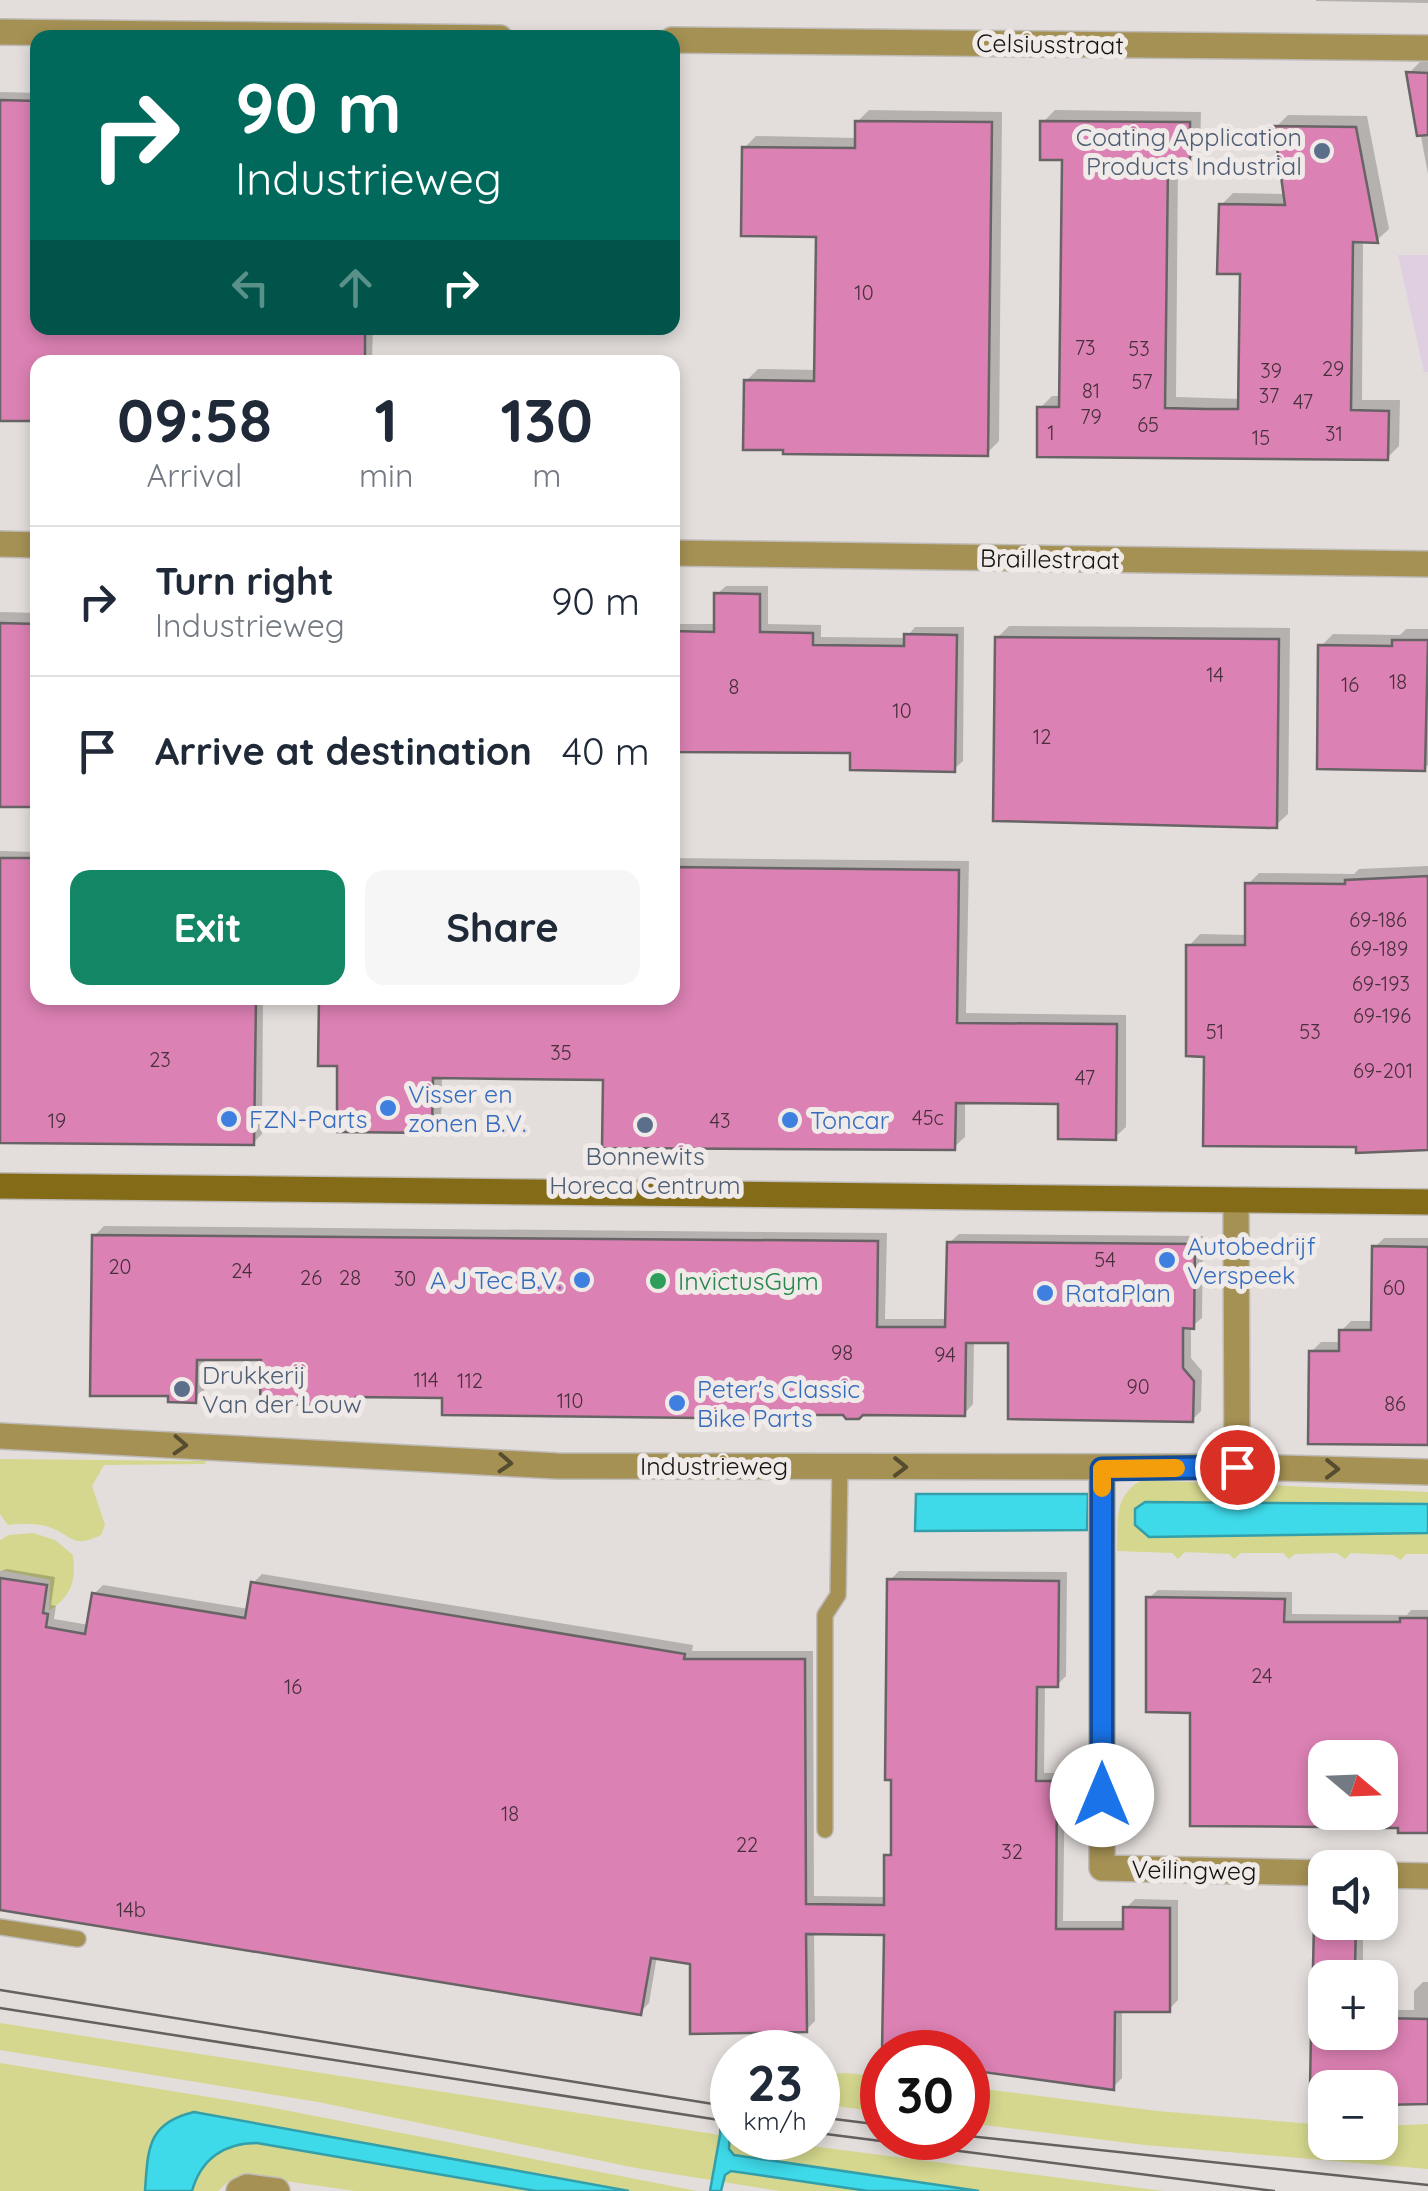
<!DOCTYPE html>
<meta charset="utf-8">
<style>
:root{--surface:#fff;--page:#f6f6f7;--text:#1f2937;--muted:#747a83;--line:#e0e1e3;--accent:#138665}
body{margin:0;font-family:Quicksand,sans-serif;background:var(--page);color:var(--text);height:100vh;display:flex;flex-direction:column;font-size:38px;white-space:nowrap}
*{box-sizing:border-box;margin:0}
p{font-size:32px;color:var(--muted)}
.icon{flex:none;width:55px;height:55px;fill:none;stroke:currentColor;stroke-width:2;stroke-linecap:round;stroke-linejoin:round}
.map{position:relative;flex:1;overflow:hidden}
.details{position:absolute;left:30px;top:355px;width:650px;height:650px;display:flex;flex-direction:column;background:var(--surface);border-radius:20px;box-shadow:0 5px 15px #0003}
.details>*{flex:none}
.hud{position:absolute;left:30px;top:30px;width:650px;height:305px;border-radius:20px;box-shadow:0 5px 15px #0003;background:#00695c;color:#fff;overflow:hidden}
.needle{width:65px;rotate:109deg}
.buttons{position:absolute;left:1308px;top:1740px;display:grid;gap:20px}
.buttons a{display:grid;place-items:center;width:90px;height:90px;border-radius:20px;background:var(--surface);box-shadow:0 5px 15px #0003;font-size:50px}
.speed{position:absolute;left:710px;top:2030px;display:flex;gap:20px;font-size:50px;font-weight:700;text-align:center}
.speed>*{display:grid;place-content:center;width:130px;height:130px;border-radius:50%;background:var(--surface);box-shadow:0 5px 15px #0003;line-height:1}
.speed small{font-size:25px;font-weight:400}
.speed .limit{border:15px solid #d22;background:#fff;color:#111}
.pin{position:absolute;display:grid;place-items:center;width:85px;height:85px;color:#fff;margin:-42px;border:5px solid #fff;border-radius:50%;box-shadow:0 2px 10px #0007}
.me{position:absolute;width:110px;margin:-55px;rotate:0deg;stroke-linejoin:round;filter:drop-shadow(0 0 8px #0008)}
.turn{display:flex;align-items:center;gap:35px;height:210px;padding:0 40px;font-size:45px}
.turn .icon{width:130px;height:130px;stroke-width:2.5}
.turn b{display:block;font-size:70px;line-height:85px}
.lanes{display:flex;align-items:center;height:95px;padding:0 40px;background:#0003;justify-content:center;gap:50px;direction:ltr}
.lanes .off{opacity:.35}
.eta{display:flex;justify-content:space-evenly;align-items:center;height:170px;text-align:center}
.eta b{font-size:60px;font-weight:700;line-height:70px}
.action{display:flex;gap:20px;margin-top:auto;padding:20px 40px}
.action a{flex:1;height:115px;border-radius:20px;background:var(--accent);color:#fff;font-size:40px;font-weight:700;line-height:115px;text-align:center}
.action a+a{background:var(--page);color:var(--text)}
ul{padding:0;list-style:none}
li{display:flex;align-items:center;gap:30px;height:150px;padding:0 40px;border-top:2px solid var(--line)}
li div{flex:1}
li b{display:block;font-size:38px}
li em{font-style:normal}
.map>svg:first-child{display:block}
</style>
<div class="map">
<svg width="1428" height="2191" viewBox="0 0 1428 2191">
<rect width="100%" height="100%" fill="#e3dedb"/>
<!-- commercial -->
<polygon fill="#e0cfe0" points="1398,255 1428,255 1428,372 1424,372"/>
<!-- green -->
<g fill="#d4d78d">
<path d="M0,1459L205,1461L206,1464L104,1465L92,1486L105,1525L101,1535C71,1549 74,1536 49,1527C37,1523 21,1523 8,1525L0,1514Z"/>
<path d="M1142,1480L1428,1492V1554H1406L1401,1560L1393,1555L1351,1553L1345,1559L1337,1553L1295,1554L1289,1559L1283,1553H1241L1234,1559L1229,1554L1185,1552L1178,1559L1172,1553L1117,1551C1118,1521 1113,1496 1142,1480Z"/>
<path d="M33,1533L55,1540L73,1555C76,1582 72,1595 49,1611L50,1580L0,1570V1540L9,1535Z"/>
<polygon points="0,2023 720,2135 711,2180 636,2168 318,2102 0,2050"/>
<polygon points="0,2063 269,2107 697,2191 629,2191 194,2112 147,2161 145,2191 0,2191"/>
<polygon points="847,2073 882,2077 882,2112 818,2104 818,2075"/>
<polygon points="968,2087 1157,2111 1325,2125 1325,2142 1380,2142 1380,2126 1428,2124 1428,2169 1145,2145 968,2123"/>
<polygon points="732,2136 1163,2191 979,2191 734,2155 729,2149"/>
<path d="M242,2143H257L536,2191H355L250,2176L229,2181L218,2191H192C199,2165 215,2150 242,2143Z"/>
<polygon points="731,2171 868,2191 780,2191 723,2182 724,2175"/>
</g>
<!-- water -->
<g fill="#3fdaea" stroke="#339faa" stroke-width="2.5">
<polygon points="916,1494 1088,1494 1087,1530 915,1531"/>
<polygon points="1145,1502 1428,1504 1428,1533 1149,1537 1135,1525 1135,1509"/>
<polygon points="723,2075 732,2076 729,2149 734,2155 979,2191 868,2191 731,2171 725,2175 721,2191 710,2191 720,2135"/>
<path d="M194,2112L629,2191H536L257,2143C224,2143 201,2159 192,2191H145C148,2149 147,2123 194,2112Z"/>
</g>
<!-- shadow -->
<g fill="#0003" fill-rule="evenodd">
<polygon points="1316,0 1428,0 1428,3 1316,1"/>
<polygon points="1420,62 1428,62 1428,174 1409,73"/>
<polygon points="0,92 38,93 38,328 373,328 372,361 38,362 0,418"/>
<polygon points="869,110 1002,112 999,441 987,453 746,381 758,369 817,370 819,235 744,148 756,136 857,138 857,122"/>
<polygon points="1055,110 1201,112 1200,149 1189,160 1178,160 1176,397 1241,399 1243,271 1221,205 1233,193 1286,194 1276,127 1288,115 1367,116 1389,229 1377,240 1363,240 1362,400 1400,400 1399,446 1387,458 1040,408 1052,396 1062,396 1064,158 1043,122"/>
<polygon points="726,586 768,586 768,624 821,625 821,637 906,638 915,627 964,627 963,761 954,769 852,751 672,749 672,624 717,624 717,594"/>
<polygon points="0,612 38,613 38,804 0,804"/>
<polygon points="1009,626 1290,628 1288,814 1276,825 997,638"/>
<polygon points="1406,629 1428,629 1428,765 1424,768 1321,646 1333,634 1400,635"/>
<polygon points="0,851 38,852 38,998 263,998 262,1134 253,1143 0,1140"/>
<polygon points="672,858 969,861 966,1013 1126,1015 1126,1127 1115,1137 1060,1101 965,1100 965,1137 954,1147 605,1078 442,1076 441,1121 431,1131 340,1064 321,1063 322,998 672,998"/>
<polygon points="1428,866 1428,1148 1358,1145 1206,1054 1189,946 1200,934 1247,935 1248,884 1259,873 1354,874 1359,869"/>
<polygon points="104,1226 887,1233 885,1319 948,1319 949,1243 959,1234 1203,1236 1202,1318 1191,1327 1191,1358 1202,1371 1201,1411 1192,1420 1011,1340 974,1340 973,1404 964,1414 790,1413 787,1416 444,1396 362,1395 355,1402 263,1358 205,1357 204,1392 195,1401 94,1236"/>
<polygon points="1384,1238 1428,1238 1428,1442 1311,1352 1321,1342 1341,1342 1341,1331 1351,1321 1374,1321 1375,1247"/>
<polygon points="7,1569 55,1577 51,1605 56,1606 54,1619 89,1625 94,1594 103,1585 249,1609 253,1583 262,1574 693,1645 692,1651 813,1651 814,1896 886,1897 887,1856 893,1850 890,1580 899,1571 1067,1572 1066,1676 1057,1685 1045,1685 1044,1773 1065,1773 1063,1921 1125,1921 1126,1908 1135,1899 1178,1900 1178,2000 1168,2010 1122,2009 1122,2078 1113,2087 968,2067 968,2052 885,2052 886,1932 814,1932 815,2021 806,2030 692,1961 657,1956 649,2003 640,2012 0,1906 0,1571"/>
<path d="M1158,1590L1292,1592V1614L1407,1615L1411,1610H1428V1831L1401,1826L1192,1824V1710L1149,1598ZM1325,1758H1380V1812H1325Z"/>
<polygon points="1325,1902 1325,1922 1363,1922 1363,1978 1325,1978 1325,2032 1380,2032 1380,2010 1414,2010 1414,1991 1423,1982 1428,1982 1428,2102 1380,2102 1380,2088 1325,2088 1325,2102 1312,2102 1316,1910"/>
</g>
<!-- building -->
<g fill="#db81b3" stroke="#686365" stroke-width="2.5">
<polygon points="1406,72 1428,73 1428,135 1417,136"/>
<polygon points="0,100 38,101 38,328 365,328 365,362 38,362 38,421 0,421"/>
<polygon points="855,121 992,122 988,456 783,454 783,450 743,450 744,380 814,381 816,237 741,236 742,147 855,148"/>
<polygon points="1040,121 1190,122 1190,163 1168,163 1165,408 1206,409 1238,409 1240,274 1217,274 1219,204 1285,205 1274,126 1356,127 1378,243 1353,242 1351,410 1389,411 1388,460 1037,457 1037,407 1059,407 1062,160 1040,160"/>
<polygon points="714,593 760,594 760,632 813,633 813,645 904,646 904,634 957,635 955,772 850,770 850,753 672,752 672,631 714,632"/>
<polygon points="0,623 38,624 38,807 0,807"/>
<polygon points="995,637 1279,639 1277,828 993,821"/>
<polygon points="1392,640 1428,640 1425,771 1317,769 1318,645 1392,646"/>
<polygon points="0,858 38,858 38,998 256,998 254,1145 0,1143"/>
<polygon points="672,867 959,870 957,1023 1117,1024 1116,1140 1058,1139 1058,1104 956,1103 955,1150 602,1148 603,1080 433,1078 432,1133 337,1132 337,1066 318,1066 319,998 672,998"/>
<polygon points="1428,876 1428,1150 1356,1153 1356,1147 1203,1146 1204,1057 1186,1056 1186,945 1245,945 1245,883 1345,884 1345,880"/>
<polygon points="92,1235 878,1241 877,1327 945,1327 947,1242 1195,1244 1194,1329 1183,1328 1183,1368 1194,1381 1193,1422 1008,1419 1008,1343 966,1343 965,1416 863,1415 859,1419 846,1419 843,1415 788,1415 788,1419 442,1415 442,1398 356,1397 356,1405 260,1404 261,1360 197,1360 196,1403 168,1402 168,1396 90,1396"/>
<polygon points="1372,1246 1428,1247 1428,1445 1308,1444 1309,1351 1339,1351 1339,1330 1371,1330"/>
<polygon points="0,1578 47,1585 43,1613 48,1614 46,1627 85,1634 92,1593 245,1618 251,1582 685,1654 684,1659 805,1659 806,1904 884,1905 884,1855 891,1855 891,1780 885,1780 887,1579 1059,1581 1058,1687 1037,1687 1036,1781 1057,1781 1056,1929 1123,1929 1123,1907 1170,1908 1170,2012 1115,2012 1114,2090 968,2070 968,2052 882,2052 884,1935 806,1934 807,2032 690,2034 690,1964 651,1958 641,2015 0,1910"/>
<polygon points="1146,1597 1285,1599 1284,1622 1400,1622 1400,1618 1428,1618 1428,1833 1398,1833 1398,1828 1380,1828 1380,1758 1325,1758 1325,1827 1190,1826 1190,1713 1146,1712"/>
<polygon points="1314,1922 1356,1922 1355,1969 1313,1968"/>
<polygon points="1380,2018 1428,2019 1428,2104 1380,2105 1380,2088 1310,2088 1311,2032 1380,2032"/>
</g>
<g fill="none" stroke-linecap="round" stroke-linejoin="round">
<!-- lane casing -->
<g stroke="#bebab7" stroke-width="18">
<g id="lane">
<polyline points="825,1830 825,1615 838,1595 840,1466"/>
<polyline points="0,1927 78,1939"/>
</g>
</g>
<!-- street casing -->
<g stroke="#bebab7" stroke-width="28">
<g id="street">
<polyline points="0,32 500,38"/>
<polyline points="672,40 1428,48"/>
<polyline points="0,544 38,545"/>
<polyline points="672,553 1428,564"/>
<polyline points="1236,1201 1237,1467"/>
<polyline points="0,1436 557,1466 1237,1467 1428,1472"/>
<polyline points="1102,1469 1102,1868 1325,1873"/>
<polyline points="1380,1875 1428,1876"/>
<polyline points="239,2191 247,2187 277,2191"/>
</g>
</g>
<!-- secondary casing -->
<g stroke="#bebab7" stroke-width="28">
<polyline id="secondary" points="0,1186 1428,1202"/>
</g>
<!-- lane -->
<use href="#lane" stroke="#a59154" stroke-width="15"/>
<!-- street -->
<use href="#street" stroke="#a59154" stroke-width="25"/>
<!-- secondary -->
<use href="#secondary" stroke="#836b18" stroke-width="25"/>
<!-- tram -->
<g stroke="#656160" stroke-width="2.5">
<polyline points="0,1990 732,2107"/>
<polyline points="0,2008 732,2122"/>
<polyline points="818,2117 882,2125"/>
<polyline points="818,2133 1274,2191"/>
<polyline points="968,2136 1428,2185"/>
</g>
</g>
<!-- one-way arrows -->
<defs><path id="oneway-chevron" d="M-2-3.5L2.5 0L-2 3.5" fill="none" stroke-width="1.6" stroke-linecap="round" stroke-linejoin="round" transform="scale(2.5)"/></defs>
<g stroke="#564c30">
<use href="#oneway-chevron" transform="translate(180 1445) rotate(3)"/>
<use href="#oneway-chevron" transform="translate(505 1463) rotate(3)"/>
<use href="#oneway-chevron" transform="translate(900 1467) rotate(1)"/>
<use href="#oneway-chevron" transform="translate(1332 1469) rotate(1)"/>
</g>
<g fill="none" stroke-linecap="round" stroke-linejoin="round">
<!-- route casing -->
<g stroke="#114b97" stroke-width="25">
<polyline id="route" points="1102,1795 1102,1469 1237,1467"/>
</g>
<!-- route -->
<use href="#route" stroke="#1a73e8" stroke-width="18"/>
<!-- slow -->
<polyline stroke="#f59e0b" stroke-width="18" points="1102,1488 1102,1469 1176,1468"/>
</g>
<!-- markers -->
<g fill="#5c6f8a" stroke="#f0ebe8" stroke-width="4">
<circle cx="1322" cy="151" r="10"/>
<circle cx="645" cy="1125" r="10"/>
<circle cx="182" cy="1389" r="10"/>
</g>
<g fill="#3f7fe0" stroke="#f0ebe8" stroke-width="4">
<circle cx="388" cy="1108" r="10"/>
<circle cx="229" cy="1119" r="10"/>
<circle cx="790" cy="1120" r="10"/>
<circle cx="1167" cy="1260" r="10"/>
<circle cx="582" cy="1280" r="10"/>
<circle cx="1045" cy="1293" r="10"/>
<circle cx="677" cy="1403" r="10"/>
</g>
<circle fill="#2e9e5b" stroke="#f0ebe8" stroke-width="4" cx="658" cy="1281" r="10"/>
<g text-anchor="middle" stroke-width="10" stroke-linejoin="round" paint-order="stroke">
<!-- number labels -->
<g font-size="20" fill="#472f3b">
<text x="864" y="300">10</text>
<text x="1085" y="355">73</text>
<text x="1139" y="356">53</text>
<text x="1333" y="376">29</text>
<text x="1271" y="378">39</text>
<text x="1142" y="389">57</text>
<text x="1091" y="398">81</text>
<text x="1269" y="403">37</text>
<text x="1303" y="409">47</text>
<text x="1091" y="424">79</text>
<text x="1148" y="432">65</text>
<text x="1051" y="440">1</text>
<text x="1334" y="441">31</text>
<text x="1261" y="445">15</text>
<text x="1215" y="682">14</text>
<text x="1398" y="689">18</text>
<text x="1350" y="692">16</text>
<text x="734" y="694">8</text>
<text x="902" y="718">10</text>
<text x="1042" y="744">12</text>
<text x="1378" y="927">69-186</text>
<text x="1379" y="956">69-189</text>
<text x="1381" y="991">69-193</text>
<text x="1382" y="1023">69-196</text>
<text x="1215" y="1039">51</text>
<text x="1310" y="1039">53</text>
<text x="561" y="1060">35</text>
<text x="160" y="1067">23</text>
<text x="1383" y="1078">69-201</text>
<text x="1085" y="1085">47</text>
<text x="928" y="1125">45c</text>
<text x="57" y="1128">19</text>
<text x="720" y="1128">43</text>
<text x="1105" y="1267">54</text>
<text x="120" y="1274">20</text>
<text x="242" y="1278">24</text>
<text x="311" y="1285">26</text>
<text x="350" y="1285">28</text>
<text x="405" y="1286">30</text>
<text x="1394" y="1295">60</text>
<text x="842" y="1360">98</text>
<text x="945" y="1362">94</text>
<text x="426" y="1387">114</text>
<text x="470" y="1388">112</text>
<text x="1138" y="1394">90</text>
<text x="570" y="1408">110</text>
<text x="1395" y="1411">86</text>
<text x="1262" y="1683">24</text>
<text x="293" y="1694">16</text>
<text x="510" y="1821">18</text>
<text x="747" y="1852">22</text>
<text x="1012" y="1859">32</text>
<text x="131" y="1917">14b</text>
</g>
<!-- street labels -->
<g font-size="25" fill="#161413" stroke="#f0ebe8">
<text transform="translate(1050 44) rotate(1)" y="9">Celsiusstraat</text>
<text transform="translate(1050 559) rotate(1)" y="9">Braillestraat</text>
<text x="714" y="1475">Industrieweg</text>
<text transform="translate(1194 1870) rotate(1)" y="9">Veilingweg</text>
</g>
<!-- service labels -->
<g font-size="25" fill="#4e5e75" stroke="#f0ebe8" text-anchor="end">
<text x="1302" y="146">Coating Application<tspan x="1302" dy="29">Products Industrial</tspan></text>
<text x="645" y="1165" text-anchor="middle">Bonnewits<tspan x="645" dy="29">Horeca Centrum</tspan></text>
<text x="202" y="1384" text-anchor="start">Drukkerij<tspan x="202" dy="29">Van der Louw</tspan></text>
</g>
<!-- shop labels -->
<g font-size="25" fill="#366cbe" stroke="#f0ebe8" text-anchor="start">
<text x="408" y="1103">Visser en<tspan x="408" dy="29">zonen B.V.</tspan></text>
<text x="249" y="1128">FZN-Parts</text>
<text x="810" y="1129">Toncar</text>
<text x="1187" y="1255">Autobedrijf<tspan x="1187" dy="29">Verspeek</tspan></text>
<text x="562" y="1289" text-anchor="end">A J Tec B.V.</text>
<text x="1065" y="1302">RataPlan</text>
<text x="697" y="1398">Peter's Classic<tspan x="697" dy="29">Bike Parts</tspan></text>
</g>
<!-- leisure labels -->
<g font-size="25" fill="#27864d" stroke="#f0ebe8" text-anchor="start">
<text x="678" y="1290">InvictusGym</text>
</g>
</g>
</svg>
<div class="buttons">
<a><svg class="needle" viewBox="-14 -14 28 28"><path d="M0-13l5 13h-10z" fill="#e53935"/><path d="M0 13l5-13h-10z" fill="#747a83"/></svg></a>
<a><svg class="icon" aria-label="sound" viewBox="0 0 24 24"><path d="M4 9h4l5-4v14l-5-4H4zM17 9q2 3 0 6"/></svg></a>
<a>+</a>
<a>−</a>
</div>
<div class="speed"><div>23<small>km/h</small></div><div class="limit">30</div></div>
<div class="pin" style="left:1237px;top:1467px;background:#d93025"><svg class="icon" aria-label="arrive" viewBox="0 0 24 24"><path d="M6 21V4h12l-3 4 3 4H6"/></svg></div>
<svg class="me" style="left:1102px;top:1795px" viewBox="-20 -20 40 40"><circle r="19" fill="#fff"/><path d="M0-13L10 11 0 6-10 11z" fill="#1a73e8"/></svg>
<div class="hud">
<div class="turn"><svg class="icon" aria-label="right" viewBox="0 0 24 24"><path d="M7 20v-9h11M14 6l5 5-5 5"/></svg><div><b>90 m</b>Industrieweg</div></div>
<div class="lanes"><svg class="icon off" aria-label="left" viewBox="0 0 24 24"><path d="M17 20v-9H6M10 6l-5 5 5 5"/></svg><svg class="icon off" aria-label="ahead" viewBox="0 0 24 24"><path d="M12 20V5M6 11l6-6 6 6"/></svg><svg class="icon" aria-label="right" viewBox="0 0 24 24"><path d="M7 20v-9h11M14 6l5 5-5 5"/></svg></div>
</div>
<section class="details">
<div class="eta">
<div><b>09:58</b><p>Arrival</p></div>
<div><b>1</b><p>min</p></div>
<div><b>130</b><p>m</p></div>
</div>
<ul>
<li><svg class="icon" aria-label="right" viewBox="0 0 24 24"><path d="M7 20v-9h11M14 6l5 5-5 5"/></svg><div><b>Turn right</b><p>Industrieweg</p></div><em>90 m</em></li>
<li><svg class="icon" aria-label="arrive" viewBox="0 0 24 24"><path d="M6 21V4h12l-3 4 3 4H6"/></svg><div><b>Arrive at destination</b></div><em>40 m</em></li>
</ul>
<div class="action"><a>Exit</a><a>Share</a></div>
</section>
</div>
